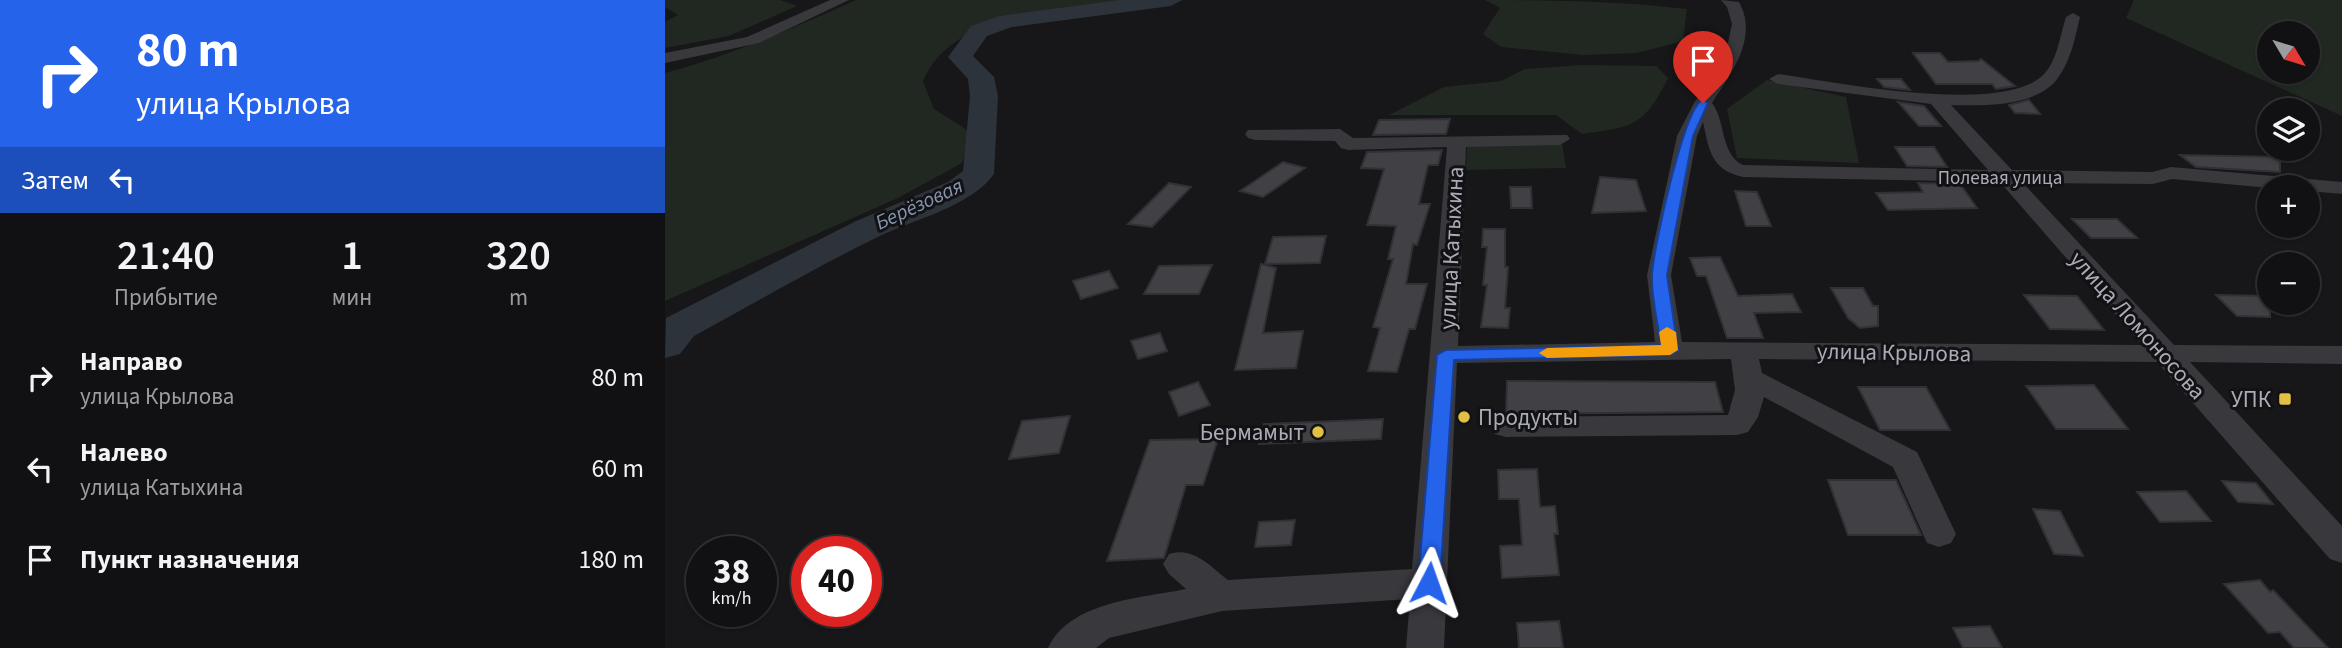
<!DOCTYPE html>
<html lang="ru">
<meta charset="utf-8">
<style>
:root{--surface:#111012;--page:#1a191b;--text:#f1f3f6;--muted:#9c9d9f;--line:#303032}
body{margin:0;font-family:"Source Sans 3",sans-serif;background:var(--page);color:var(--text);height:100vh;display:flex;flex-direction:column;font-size:26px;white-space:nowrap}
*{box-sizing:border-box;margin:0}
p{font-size:23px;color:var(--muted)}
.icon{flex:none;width:38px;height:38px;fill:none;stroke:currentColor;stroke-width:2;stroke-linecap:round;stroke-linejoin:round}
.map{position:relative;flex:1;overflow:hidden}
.drawer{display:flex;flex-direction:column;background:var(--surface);width:665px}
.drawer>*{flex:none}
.top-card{background:#2563eb;color:#fff;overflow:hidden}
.needle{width:46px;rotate:128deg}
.fabs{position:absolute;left:1592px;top:21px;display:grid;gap:14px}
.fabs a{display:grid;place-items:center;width:63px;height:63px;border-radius:50%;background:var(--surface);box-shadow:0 2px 5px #0004,0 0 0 2px var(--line);font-size:35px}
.speed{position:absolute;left:21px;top:536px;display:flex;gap:14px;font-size:35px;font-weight:700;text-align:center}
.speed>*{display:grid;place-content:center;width:91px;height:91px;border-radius:50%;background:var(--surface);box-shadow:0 2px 5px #0004,0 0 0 2px var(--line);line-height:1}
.speed small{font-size:18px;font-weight:400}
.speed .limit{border:10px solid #d22;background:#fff;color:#111}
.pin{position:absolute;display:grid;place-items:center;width:60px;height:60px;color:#fff;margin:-72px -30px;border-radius:50% 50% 50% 0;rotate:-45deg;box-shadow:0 0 7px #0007}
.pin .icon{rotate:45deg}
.me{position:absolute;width:77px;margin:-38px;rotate:4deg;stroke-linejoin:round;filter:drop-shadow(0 0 5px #0008)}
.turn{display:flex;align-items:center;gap:24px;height:147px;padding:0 21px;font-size:32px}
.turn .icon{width:91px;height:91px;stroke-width:2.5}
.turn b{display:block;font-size:49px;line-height:60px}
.then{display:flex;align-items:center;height:66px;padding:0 21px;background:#0003;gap:14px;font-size:26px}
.eta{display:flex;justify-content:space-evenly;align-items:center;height:119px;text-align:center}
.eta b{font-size:42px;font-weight:600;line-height:49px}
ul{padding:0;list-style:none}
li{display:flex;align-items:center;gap:21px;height:91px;padding:0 21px}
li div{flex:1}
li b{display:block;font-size:26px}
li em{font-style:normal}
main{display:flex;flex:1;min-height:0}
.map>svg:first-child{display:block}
</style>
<main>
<section class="drawer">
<div class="top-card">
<div class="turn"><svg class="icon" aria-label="right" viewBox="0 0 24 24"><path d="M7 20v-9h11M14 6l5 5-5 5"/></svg><div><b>80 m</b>улица Крылова</div></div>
<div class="then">Затем<svg class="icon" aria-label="left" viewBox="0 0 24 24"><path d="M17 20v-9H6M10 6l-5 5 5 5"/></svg></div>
</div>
<div class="eta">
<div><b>21:40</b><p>Прибытие</p></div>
<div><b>1</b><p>мин</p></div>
<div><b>320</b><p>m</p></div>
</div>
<ul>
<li><svg class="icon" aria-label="right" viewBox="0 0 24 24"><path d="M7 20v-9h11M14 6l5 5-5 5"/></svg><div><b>Направо</b><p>улица Крылова</p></div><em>80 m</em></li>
<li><svg class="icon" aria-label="left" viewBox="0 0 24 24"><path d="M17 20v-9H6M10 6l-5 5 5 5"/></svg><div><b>Налево</b><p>улица Катыхина</p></div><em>60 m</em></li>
<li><svg class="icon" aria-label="arrive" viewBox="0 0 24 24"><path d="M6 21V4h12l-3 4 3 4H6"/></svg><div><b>Пункт назначения</b></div><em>180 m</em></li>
</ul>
</section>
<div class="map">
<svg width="1677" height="648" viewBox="0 0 1677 648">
<rect width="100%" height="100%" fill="#171618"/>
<!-- green -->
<g fill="#212822" fill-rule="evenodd">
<polygon points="0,0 115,0 132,6 64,36 0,48 0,22 13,15 0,7"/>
<path d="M191,0H466C401,12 288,9 258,81L269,109L307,133L297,163L233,198L0,301V73C67,55 128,28 191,0Z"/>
<path d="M820,0C888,0 955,1 1022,9L1018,41L972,53L918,55L836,47L818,34L835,8Z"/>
<path d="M1469,0H1677V116L1461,18ZM1643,33V72H1605V33Z"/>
<path d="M917,65L991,66L1003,78C979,127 967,127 917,134L891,115H724L779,87L836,81L860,69Z"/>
<polygon points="1102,80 1181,97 1194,163 1072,158 1062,109"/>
<polygon points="897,144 901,168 801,170 802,145"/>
</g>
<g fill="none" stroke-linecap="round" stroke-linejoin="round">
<!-- river -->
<path fill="#2d333b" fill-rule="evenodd" d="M455,0H517L506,6L347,27L322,36L308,56L329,77L333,96L329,174C307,206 247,220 213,237C151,267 90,303 29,336L15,354L0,358L1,318L189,222L283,182L298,171L305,96L303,79L283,57L306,26L335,16Z"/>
</g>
<!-- building -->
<g fill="#414145" stroke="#313034" stroke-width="2">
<polygon points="1248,53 1275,53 1283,62 1314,61 1316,59 1350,86 1331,89 1327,84 1271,84"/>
<polygon points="1212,79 1236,79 1245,90 1219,87"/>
<polygon points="1364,100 1375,114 1350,113 1344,105"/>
<polygon points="1233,102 1259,106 1276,126 1254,126"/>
<polygon points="785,119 781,134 708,135 714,120"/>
<polygon points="1230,147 1269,147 1282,167 1242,166"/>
<polygon points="777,150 773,165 763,165 754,204 765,204 752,245 748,244 741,284 762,284 750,329 744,329 732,372 703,371 715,328 708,327 728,259 723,259 731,226 702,225 719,169 696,168 702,152"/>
<polygon points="1515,155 1615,157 1615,172 1531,167"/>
<polygon points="618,162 640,168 598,197 575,191"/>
<polygon points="935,177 971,180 981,211 927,213"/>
<polygon points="504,183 526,187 487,227 463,224"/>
<polygon points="1253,183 1295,184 1312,208 1223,210 1211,193 1258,192"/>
<polygon points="845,187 866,187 867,208 846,208"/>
<polygon points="1070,191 1092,192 1106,226 1081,226"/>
<polygon points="1407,219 1452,219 1472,238 1426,238"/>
<polygon points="818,229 840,229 840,267 843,267 840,308 845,308 843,328 816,327 822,285 818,285 822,247 817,247"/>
<polygon points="661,236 655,263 600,264 608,237"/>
<polygon points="1055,257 1073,296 1127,294 1136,312 1089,313 1098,338 1062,338 1041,276 1032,276 1025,258"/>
<polygon points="596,264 611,268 598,333 638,331 631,368 570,370"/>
<polygon points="547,265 534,294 479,294 494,266"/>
<polygon points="444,271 453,288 416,299 408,281"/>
<polygon points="1166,288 1198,288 1208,306 1213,306 1213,326 1195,328 1183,318"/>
<polygon points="1359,295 1412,296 1439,330 1385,329"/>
<polygon points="1551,295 1605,296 1605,317 1572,316"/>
<polygon points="495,333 502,351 473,359 466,341"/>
<polygon points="842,381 1050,382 1058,412 841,414"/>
<polygon points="533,382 545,405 514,416 504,392"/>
<polygon points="1429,385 1463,429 1391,429 1361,386"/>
<polygon points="1193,387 1261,387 1285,430 1215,430"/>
<polygon points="405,416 394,453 344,459 357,421"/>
<polygon points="718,419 716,439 594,444 599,424"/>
<polygon points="553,439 538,485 521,485 499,558 442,561 485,440"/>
<polygon points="872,469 875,507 890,506 893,534 889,534 894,575 837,578 835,546 857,545 854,499 834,499 833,470"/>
<polygon points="1163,480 1231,480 1256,535 1183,535"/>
<polygon points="1557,481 1591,483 1608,504 1573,502"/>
<polygon points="1521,491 1546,521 1495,522 1472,492"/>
<polygon points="1368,509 1395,511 1418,556 1389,554"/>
<polygon points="630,520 626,545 590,547 594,522"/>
<polygon points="1595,580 1605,592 1608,590 1663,648 1629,648 1615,632 1603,633 1559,584"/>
<polygon points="894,621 898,648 854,648 852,623"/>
<polygon points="1325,626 1337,648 1298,648 1288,628"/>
</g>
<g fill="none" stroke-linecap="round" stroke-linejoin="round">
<!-- minor -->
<g fill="#38383d" fill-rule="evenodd">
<polygon points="165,0 184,0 94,43 0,63 0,53 82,37"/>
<path d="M1056,0L1074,2C1094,38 1066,73 1047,103C1061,121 1055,154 1078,165L1323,170L1266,104L1113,84L1104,79L1113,74C1170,82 1333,115 1377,76C1392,63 1395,35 1401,17L1408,13L1415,17C1410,38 1406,60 1393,78C1372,107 1318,106 1286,105L1347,170L1487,172L1506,167L1677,182V194L1643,191V187L1605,188L1507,179L1488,184L1358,183L1509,345L1677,346V364L1525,362L1677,526V563L1665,559L1492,362L1094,359L1097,373L1252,452L1291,534L1286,543L1274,547L1262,543L1228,467L1099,397L1093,417L1083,432L1072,435L841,437L830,434L826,427L830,420L841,417L1063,415L1070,390L1066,359L792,363L779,648H741L745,599L557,611L444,638L431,648H383C405,601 477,598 521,589L504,574L498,564L504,554C528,546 545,566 563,580L747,569L782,147L683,150L676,148L670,141L590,140L583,138L580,134L583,130L675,129L688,138L902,135L905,139L895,145L801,147L793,346L990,342L982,275L1012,136L1029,103L1060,57L1067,24L1062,7ZM1038,122C1044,150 1046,170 1078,177L1335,182L1477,345L1017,342L1006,275L1032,136Z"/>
</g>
</g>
<!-- route -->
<path fill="#2563eb" stroke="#184099" stroke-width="2" d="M1038,99L1043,103L1028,136L1002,275L1013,350L1005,355L789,360L775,583L772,589L764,592L757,589L753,583L772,355L781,350L996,345C993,323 986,297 987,275C988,250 1019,108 1038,99Z"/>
<!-- slow -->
<polygon fill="#f59e0b" points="1002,327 1011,332 1013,350 1005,355 882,358 874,353 882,348 996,345 994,332"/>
<!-- markers -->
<g fill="#e2c044" stroke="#121113" stroke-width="2.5">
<rect x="1613" y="392" width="14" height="14" rx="3.5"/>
<circle cx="799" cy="417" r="7"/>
<circle cx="653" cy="432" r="7"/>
</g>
<g text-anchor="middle" stroke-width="6" stroke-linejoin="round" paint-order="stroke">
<!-- far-street labels -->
<g font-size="19" fill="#aaacb7" stroke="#121113">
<text x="1335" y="184">Полевая улица</text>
</g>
<!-- far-water labels -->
<g font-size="21" font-style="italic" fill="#8495af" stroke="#121113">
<text transform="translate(254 204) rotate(-25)" y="7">Берёзовая</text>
</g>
<!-- street labels -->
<g font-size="23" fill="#aaacb7" stroke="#121113">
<text transform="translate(786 248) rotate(-87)" y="8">улица Катыхина</text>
<text transform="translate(1473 325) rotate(48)" y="8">улица Ломоносова</text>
<text transform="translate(1229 352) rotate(1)" y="8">улица Крылова</text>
</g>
<!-- poi labels -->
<g font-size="23" fill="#aaacb7" stroke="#121113" text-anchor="end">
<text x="1606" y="407">УПК</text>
<text x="813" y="425" text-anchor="start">Продукты</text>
<text x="639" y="440">Бермамыт</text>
</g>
</g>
</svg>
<div class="fabs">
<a><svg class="needle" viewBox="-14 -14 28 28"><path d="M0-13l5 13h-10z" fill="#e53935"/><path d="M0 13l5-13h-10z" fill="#9c9d9f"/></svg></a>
<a><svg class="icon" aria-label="layers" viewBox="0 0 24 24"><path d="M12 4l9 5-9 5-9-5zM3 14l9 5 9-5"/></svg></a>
<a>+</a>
<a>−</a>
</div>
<div class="speed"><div>38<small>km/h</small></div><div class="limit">40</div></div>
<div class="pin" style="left:1038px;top:103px;background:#d93025"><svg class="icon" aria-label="arrive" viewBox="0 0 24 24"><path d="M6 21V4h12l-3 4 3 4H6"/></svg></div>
<svg class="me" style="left:764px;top:583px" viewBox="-20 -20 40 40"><path d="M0-17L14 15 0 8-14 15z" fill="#2563eb" stroke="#fff" stroke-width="4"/></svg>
</div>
</main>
